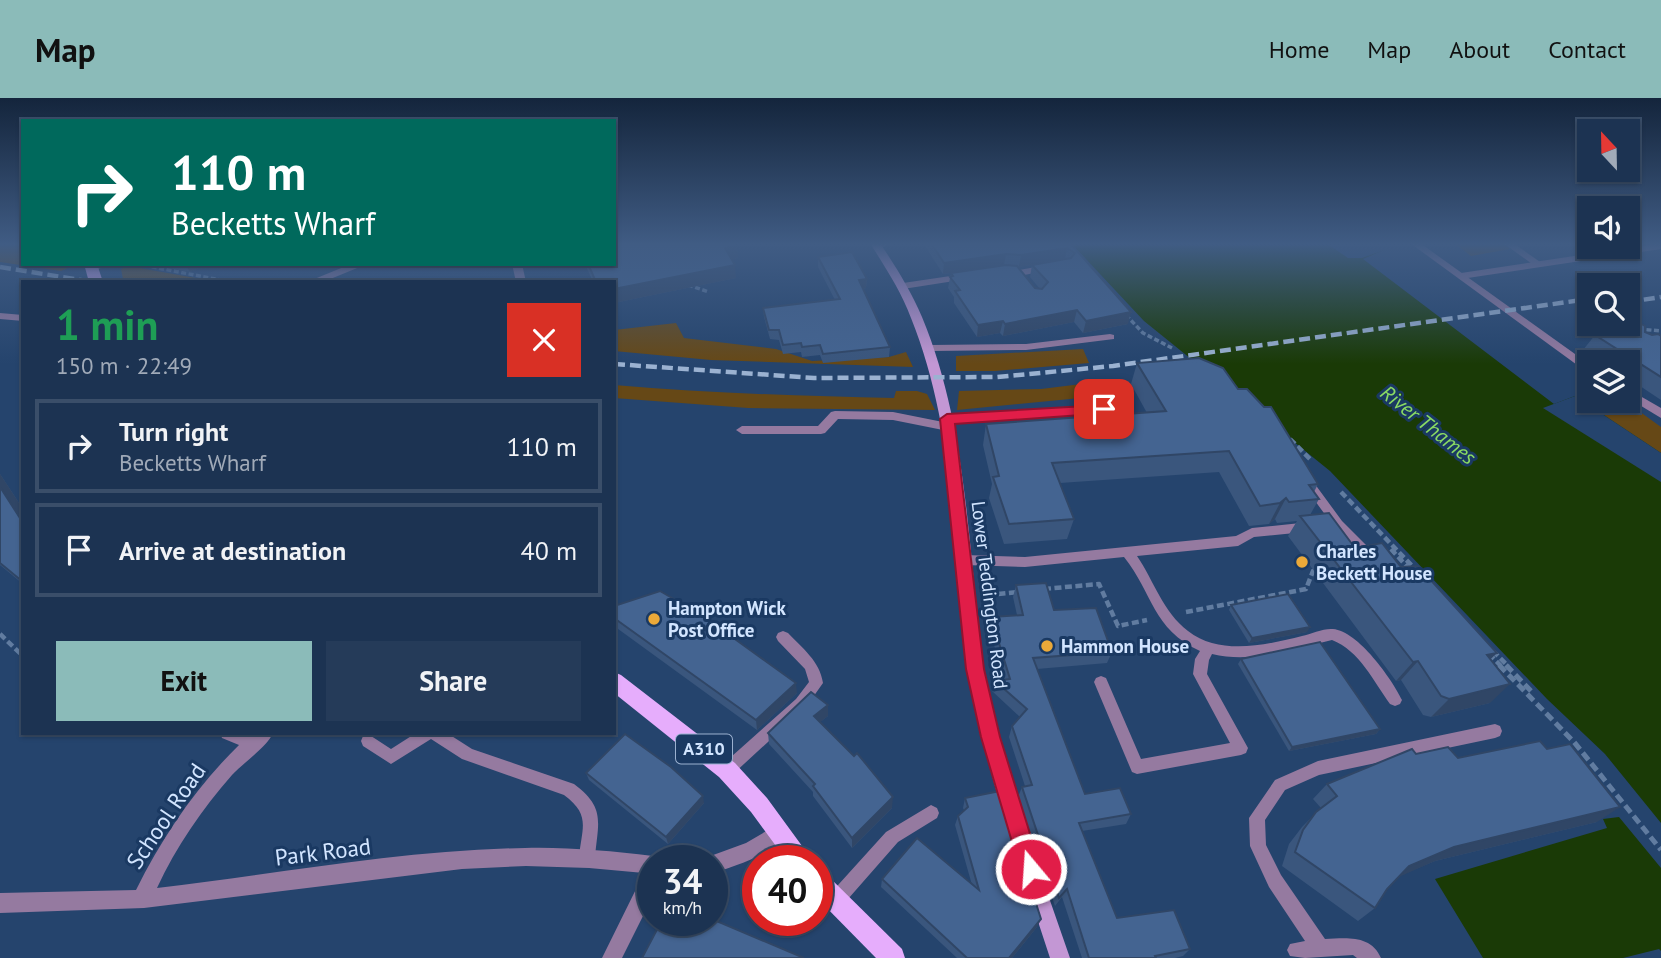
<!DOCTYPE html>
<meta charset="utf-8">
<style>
:root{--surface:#1c3352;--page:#253b59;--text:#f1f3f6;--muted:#a0aab8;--line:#3a4e69;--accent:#8bbbb9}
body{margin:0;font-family:"PT Sans",sans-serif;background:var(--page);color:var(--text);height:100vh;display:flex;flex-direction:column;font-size:26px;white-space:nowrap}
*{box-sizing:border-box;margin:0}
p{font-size:23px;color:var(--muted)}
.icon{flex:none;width:38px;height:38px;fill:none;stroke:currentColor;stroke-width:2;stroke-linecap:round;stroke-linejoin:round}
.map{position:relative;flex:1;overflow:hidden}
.panel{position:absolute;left:21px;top:182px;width:595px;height:455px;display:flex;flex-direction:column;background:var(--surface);border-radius:0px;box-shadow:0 2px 5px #0004,0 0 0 2px var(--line)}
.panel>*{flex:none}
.top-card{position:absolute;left:21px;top:21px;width:595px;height:147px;border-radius:0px;box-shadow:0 2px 5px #0004,0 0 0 2px var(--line);background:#00695c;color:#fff;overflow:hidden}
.needle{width:46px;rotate:338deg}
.fabs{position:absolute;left:1577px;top:21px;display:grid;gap:14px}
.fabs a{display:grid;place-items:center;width:63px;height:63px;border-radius:0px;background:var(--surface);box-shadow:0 2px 5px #0004,0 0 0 2px var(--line);font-size:35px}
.speed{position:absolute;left:637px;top:747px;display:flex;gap:14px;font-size:35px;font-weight:700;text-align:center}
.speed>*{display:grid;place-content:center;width:91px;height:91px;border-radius:50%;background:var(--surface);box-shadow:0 2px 5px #0004,0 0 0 2px var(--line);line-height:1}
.speed small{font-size:18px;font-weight:400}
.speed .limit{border:10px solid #d22;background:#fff;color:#111}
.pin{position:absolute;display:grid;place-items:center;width:60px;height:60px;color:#fff;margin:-30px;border-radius:14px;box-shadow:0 4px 10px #0006}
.me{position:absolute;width:77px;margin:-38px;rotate:342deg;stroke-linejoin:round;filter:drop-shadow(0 0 5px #0008)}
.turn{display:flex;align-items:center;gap:24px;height:147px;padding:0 35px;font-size:32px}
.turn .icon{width:91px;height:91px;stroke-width:2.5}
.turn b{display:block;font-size:49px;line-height:60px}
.round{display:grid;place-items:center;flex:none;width:74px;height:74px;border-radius:0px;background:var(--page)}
.headline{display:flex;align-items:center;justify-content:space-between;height:119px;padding:0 35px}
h1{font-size:42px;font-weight:700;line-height:52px;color:#1e9e55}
.button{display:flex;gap:14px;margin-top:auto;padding:14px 35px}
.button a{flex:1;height:80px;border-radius:0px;background:var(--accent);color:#111;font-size:28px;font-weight:700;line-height:80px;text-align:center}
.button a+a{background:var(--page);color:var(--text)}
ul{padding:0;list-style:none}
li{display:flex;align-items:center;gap:21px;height:94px;margin:0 14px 10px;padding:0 21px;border:4px solid var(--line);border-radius:0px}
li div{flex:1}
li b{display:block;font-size:26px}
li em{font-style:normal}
header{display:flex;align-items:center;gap:42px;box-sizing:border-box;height:98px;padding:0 35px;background:var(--accent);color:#111}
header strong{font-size:33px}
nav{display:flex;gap:38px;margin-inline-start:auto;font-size:24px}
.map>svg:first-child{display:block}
</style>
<header>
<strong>Map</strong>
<nav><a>Home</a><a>Map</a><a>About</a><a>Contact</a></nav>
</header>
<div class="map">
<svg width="1661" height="860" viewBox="0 0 1661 860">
<rect width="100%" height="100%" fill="#25446d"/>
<!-- green -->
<g fill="#664816">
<polygon points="23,145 23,166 65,166 68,170 61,173 0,164 0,146"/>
<polygon points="1454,145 1502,145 1510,151 1471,158"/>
<polygon points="127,169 134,169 218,184 123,181 121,171"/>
<polygon points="676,225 684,240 776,251 812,263 889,259 906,254 913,269 711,262 614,253 614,232"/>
<polygon points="1083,251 1089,265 995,273 956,273 956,258"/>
<polygon points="1106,283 1109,287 1101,298 957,312 959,293 1041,291"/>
<path d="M614,287C708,295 801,298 894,300L896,293H917L927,296L935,312L748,310L614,300Z"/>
<polygon points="1589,292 1589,303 1625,303 1661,329 1661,355 1575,298"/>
</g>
<!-- water -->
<g fill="#1a3a06">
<polygon points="1071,145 1381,145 1384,152 1363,161 1554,306 1575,298 1661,355 1661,725 1605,656 1547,601 1330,373 1144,223"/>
<polygon points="1619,719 1661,770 1661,853 1659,851 1623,860 1483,860 1435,781 1607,730 1603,721"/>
</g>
<!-- pier -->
<g fill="#25446d">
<polygon points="1326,145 1385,145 1387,151 1362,160 1348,160"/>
<polygon points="1575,298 1661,355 1661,384 1543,310"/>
</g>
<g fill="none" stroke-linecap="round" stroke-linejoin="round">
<!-- path-far2 -->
<g stroke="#617ca0" stroke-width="3.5" stroke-dasharray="5 2.5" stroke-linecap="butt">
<polyline points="137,166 231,184"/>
<polyline points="688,187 709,194"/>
<polyline points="1126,217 1143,235 1172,250"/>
<polyline points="1639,231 1661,233"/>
</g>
<!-- path-far1 -->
<g stroke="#617ca0" stroke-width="4.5" stroke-dasharray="7 3.5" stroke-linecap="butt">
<polyline points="1290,341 1311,362"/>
<polyline points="1341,394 1415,471"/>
<polyline points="1391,451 1411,473"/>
<polyline points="1044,491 1099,486 1118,528 1147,522"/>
<polyline points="988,497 1018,494"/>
<polyline points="1186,514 1306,491 1313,473 1316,472"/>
<polyline points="0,536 23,558"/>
<polyline points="1493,553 1508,568"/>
<polyline points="1489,556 1501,568"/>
</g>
<!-- path -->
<g stroke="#617ca0" stroke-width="5" stroke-dasharray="9 4.5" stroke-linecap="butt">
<polyline points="1499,567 1574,644 1661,752"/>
<polyline points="1506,567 1531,593"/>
</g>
<!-- lane -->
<g fill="#957aa0" fill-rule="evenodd">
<polygon points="894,145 877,151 873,148 877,145"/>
<polygon points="1410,145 1420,145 1589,266 1589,273 1584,272"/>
<polygon points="1503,145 1513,145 1543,166 1538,169 1535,168"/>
<polygon points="95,166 108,166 95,173 89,173 89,169"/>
<polygon points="1047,167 1050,168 1050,172 1019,178 1003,175 1001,173 1006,170 1019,172"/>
<polygon points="964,176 969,179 967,181 903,191 898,188 903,185"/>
<polygon points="1110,236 1114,237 1114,241 1026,252 930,253 925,250 930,247 1026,246"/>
<polygon points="1124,305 1128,306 1129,309 1128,312 947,325 942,321 947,317"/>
<polygon points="835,313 893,314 948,325 954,329 948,333 893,322 838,321 825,335 821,336 742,336 736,332 742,328 818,328 831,314"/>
<path d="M1305,377L1309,378L1342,423L1376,457L1378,460L1376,463H1368L1335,431L1254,439L1238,448L1137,458C1154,483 1163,514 1188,533C1220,558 1266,547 1302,538C1311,536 1324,530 1333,531C1358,533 1392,581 1402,602L1400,606L1395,608L1390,606C1374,584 1359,552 1332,542C1294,551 1252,566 1212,556L1209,562L1207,576L1248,650L1246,655L1241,657L1137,676L1132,674L1094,584L1096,580L1101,578L1106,580L1141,661L1230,645L1193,576L1195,561L1200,553C1152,531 1153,495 1124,459L1025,469L965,467L961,465L959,462L961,459L965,457L1025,459L1236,438L1252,430L1329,422L1299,381Z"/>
<path d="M783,533L788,535C802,550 820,563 823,585L806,609L732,677L727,679L722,677L719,672L722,667L796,601L809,584L805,571L778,543L776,539L778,535Z"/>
<path d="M1495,626L1500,628L1502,633L1500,638L1495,640L1319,677L1285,692L1265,722L1266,747L1281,777L1325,841C1345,840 1371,836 1381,860H1357L1353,857L1305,860L1290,858L1287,852L1290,846L1305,843L1269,789L1250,748L1249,720L1275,682L1318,663Z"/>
<path d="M416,635H447L472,651L574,686C606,710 598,724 595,759L593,765L587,767L581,765L579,759C582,729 591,717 564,697L462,661L431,641L391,666L363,648L361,643L363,638L368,636L391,651Z"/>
<polygon points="931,707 937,710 939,715 937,720 898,744 841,809 835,811 829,809 827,803 829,797 886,734"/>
</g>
<!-- street -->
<g fill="#957aa0" fill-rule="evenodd">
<polygon points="1661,145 1661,151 1461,181 1456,178 1461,175"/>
<polygon points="351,166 367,166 323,184 307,184"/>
<polygon points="512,166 522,166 526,184 516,184"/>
<polygon points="0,215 23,217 23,223 0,221"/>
<polygon points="1589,266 1589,274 1584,273 1584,267"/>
<polygon points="1628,291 1661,310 1661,320 1628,300"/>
<path d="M220,635H273C267,649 243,665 232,677C202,711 176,749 157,790C279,776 401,752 525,750C568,749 610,753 653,758L661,763H653V798L622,860H602L644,775L589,770L526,768L462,771L144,810L0,815V795L136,792C163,738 196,689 239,647L222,640Z"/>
<path d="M780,725L786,728L789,734C780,755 733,768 712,776V763H704L705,760L746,745Z"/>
</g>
<!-- secondary -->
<path fill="#c397d4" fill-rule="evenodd" d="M870,145H880C896,169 911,193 922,219C954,296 964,381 972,464C976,499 977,535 983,569C1001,669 1037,764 1070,860H1050C1019,764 984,669 967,569C961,534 961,499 958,464C951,381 942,297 911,220C901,193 885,169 870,145Z"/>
<!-- primary -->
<g fill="#e6adfc" fill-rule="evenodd">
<polygon points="84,166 97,166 103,184 89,184"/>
<polygon points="614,574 621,577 735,665 767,700 813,763 787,763 751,714 719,679 614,595"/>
<polygon points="817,771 825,775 902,851 905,860 876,860 817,800"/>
</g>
<!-- rail -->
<g stroke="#9bb2d1" stroke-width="4.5" stroke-dasharray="11 5" stroke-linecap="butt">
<polyline points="0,169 93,184"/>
<polyline points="1628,204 1661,199"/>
<polyline points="614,266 814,280 997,279 1113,268 1589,201"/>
</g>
</g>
<!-- wall -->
<g fill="#3a567d" fill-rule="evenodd">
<path d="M923,145H1070L1128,226L1083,235L1074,224L1003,238L1000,235L977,239L954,205V199L948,190L951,175L943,176ZM1032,167L1030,179L1040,191L1035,190L1018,169Z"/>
<polygon points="818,159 867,181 866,190 863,191 890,249 889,259 823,265 820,257 802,259 801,254 783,256 779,242 770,241 764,219 763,210 835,202 818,169"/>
<polygon points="738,160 731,162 736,180 614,205 614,184 593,184 585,166 614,166"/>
<polygon points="157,166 208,166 190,174 158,168"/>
<polygon points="1645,234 1652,237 1661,238 1661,302 1628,280 1628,264 1603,264 1583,252 1595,237"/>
<polygon points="1137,265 1238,291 1318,386 1314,394 1319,401 1310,417 1355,450 1401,469 1490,561 1490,605 1431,619 1423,617 1401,582 1396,583 1288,438 1297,423 1277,425 1275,421 1269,426 1249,428 1219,374 1060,385 1074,421 1067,441 1004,446 989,400 992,386 983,347 986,326 1147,315 1131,286"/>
<polygon points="0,376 23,411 23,486 0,467"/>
<polygon points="1016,487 1054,512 1112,554 1107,565 1037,571 1085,696 1131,716 1126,726 1082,733 1117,820 1190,851 1183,858 1175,860 1082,860 1062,799 1055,808 1018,699 1022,689 1025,688 1009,639 1012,628 1020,619 992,593 995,583 1004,581 989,530 991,519 1017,517 1013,499"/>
<polygon points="1231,507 1307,534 1249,545 1229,512"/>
<polygon points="614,508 797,595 757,632 614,528"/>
<polygon points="1241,561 1380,631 1376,636 1289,653 1238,566"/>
<polygon points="828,607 828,618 820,624 892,710 852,750 813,698 813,694 769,646 768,635"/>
<polygon points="1416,656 1458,660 1597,724 1435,763 1399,778 1387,791 1375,810 1358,823 1282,768 1289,746 1302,729 1321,710 1313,701 1327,686"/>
<polygon points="586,675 704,705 668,746 589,682"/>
<polygon points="965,700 1037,829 1012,860 957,860 881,789 882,781 972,787 955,727 958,718 964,712 963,710"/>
</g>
<!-- shaded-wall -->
<g fill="#304666">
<polygon points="737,148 738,160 726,163 725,150"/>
<polygon points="1067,150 1065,161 1019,169 1021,157"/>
<polygon points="1006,156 1004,167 943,176 944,165"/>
<polygon points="185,166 208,166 190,174"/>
<polygon points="735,167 736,180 614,205 614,191"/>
<polygon points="867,181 866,190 859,192 859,182"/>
<polygon points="1077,212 1074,224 1003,238 1005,226"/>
<polygon points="1131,214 1128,226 1083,235 1086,223"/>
<polygon points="1003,223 1000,235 977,239 978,227"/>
<polygon points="0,376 23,411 23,423 0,389"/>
<polygon points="1286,400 1275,421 1269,426 1280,405"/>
<polygon points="1310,529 1307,534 1249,545 1252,540"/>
<polygon points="1497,555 1477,574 1487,557"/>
<polygon points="1418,563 1401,582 1396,583 1413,564"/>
<polygon points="796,585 797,595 757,632 756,622"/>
<polygon points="1510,586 1490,605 1431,619 1449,601"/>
<polygon points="828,607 828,618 814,629 814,618"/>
<polygon points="1380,631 1376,636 1289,653 1292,649"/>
<polygon points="703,698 704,705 668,746 666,739"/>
<polygon points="893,699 892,710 852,750 852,740"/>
<polygon points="1620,709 1597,724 1435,763 1392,782 1409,768 1454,749"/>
<polygon points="1041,821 1037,829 1012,860 1009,860"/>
</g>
<!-- building -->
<g fill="#446491" stroke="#304666" stroke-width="2">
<polygon points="614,145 736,145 737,148 725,150 735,167 614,191 614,184 596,184 588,166 614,166"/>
<polygon points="931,145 1070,145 1131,214 1086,223 1077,212 1005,226 1003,223 978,227 955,193 960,192 950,179 953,178 951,175 1006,167 1017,168 1035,190 1042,191 1048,184 1032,167 1071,160 1075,155 1067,150 1021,157 1006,156 944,165"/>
<polygon points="852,154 867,181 859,182 890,249 823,256 820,247 802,249 801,245 783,247 779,232 769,232 763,210 840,201 818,159"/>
<polygon points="1636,223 1645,228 1645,234 1652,237 1658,236 1661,238 1661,279 1595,237"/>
<polygon points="1199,260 1223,270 1238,291 1247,291 1264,309 1271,309 1318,386 1309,387 1319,401 1289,404 1286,400 1280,405 1260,408 1229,353 1052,365 1074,421 1009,426 993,379 999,378 986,326 1166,313 1137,265"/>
<polygon points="0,389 20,420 23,422 23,484 0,465"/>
<polygon points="1329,415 1355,450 1382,445 1401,469 1418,468 1497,555 1487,557 1510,586 1449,601 1441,598 1418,563 1413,564 1300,418"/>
<polygon points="1046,485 1054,512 1096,510 1112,554 1033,560 1085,696 1120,690 1131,716 1079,725 1117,820 1174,812 1190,851 1155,858 1156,860 1089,860 1067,791 1059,800 1022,689 1032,687 1012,628 1027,611 995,583 1010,581 991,519 1023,517 1016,487"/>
<polygon points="660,493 703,518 796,585 756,622 614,520 614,508"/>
<polygon points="1288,496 1310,529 1252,540 1231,507"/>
<polygon points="1320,544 1380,631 1292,649 1241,561"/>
<polygon points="811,594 828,607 814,618 854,658 857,655 893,699 852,740 813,688 815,686 768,635"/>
<polygon points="625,636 671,669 703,698 666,739 586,675"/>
<polygon points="1540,643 1547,651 1570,646 1620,709 1454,749 1409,768 1387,791 1375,810 1295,754 1303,732 1316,714 1337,698 1327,686 1412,651 1416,656 1448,649 1458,660"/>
<polygon points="1000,693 1041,821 1009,860 967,860 882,781 917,740 979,792 958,718 968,709 965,700"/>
<polygon points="712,821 804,860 642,860 662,822 712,822"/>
</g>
<!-- sky -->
<linearGradient id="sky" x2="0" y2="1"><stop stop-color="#14253c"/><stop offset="0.55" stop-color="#405c84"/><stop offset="1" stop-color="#405c84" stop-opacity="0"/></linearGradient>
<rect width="1661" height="266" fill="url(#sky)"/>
<!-- route -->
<polygon fill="#e11d48" stroke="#92132f" stroke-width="2" points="1104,307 1111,311 1109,315 955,326 984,571 1000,639 1041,771 1038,779 1031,782 1023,779 1020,771 981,639 966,571 940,321 947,316"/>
<!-- markers -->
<g fill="#eba939" stroke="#1a3962" stroke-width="2.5">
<circle cx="1302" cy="464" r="7"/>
<circle cx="654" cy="521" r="7"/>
<circle cx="1047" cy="548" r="7"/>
</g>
<g text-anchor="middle" stroke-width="6" stroke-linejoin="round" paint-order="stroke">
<!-- shield labels -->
<rect fill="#1a3962" stroke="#9bb1d0" stroke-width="2" x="676" y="636.5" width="56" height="29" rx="5"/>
<g font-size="18" font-weight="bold" fill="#d2e5ff">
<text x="704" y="657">A310</text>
</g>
<!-- poi labels -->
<g font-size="19" font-weight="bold" fill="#d2e5ff" stroke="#1a3962" text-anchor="start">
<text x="1316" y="460">Charles<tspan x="1316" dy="22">Beckett House</tspan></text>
<text x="668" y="517">Hampton Wick<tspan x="668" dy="22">Post Office</tspan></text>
<text x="1061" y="555">Hammon House</text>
</g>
<!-- street labels -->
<g font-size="19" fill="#d2e5ff" stroke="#1a3962">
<text transform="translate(990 497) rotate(83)" y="7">Lower Teddington Road</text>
</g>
<!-- water labels -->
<g font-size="21" font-style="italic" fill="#8ada63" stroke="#1a3962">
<text transform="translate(1428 327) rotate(38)" y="7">River Thames</text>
</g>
<!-- near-street labels -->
<g font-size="23" fill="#d2e5ff" stroke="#1a3962">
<text transform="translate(166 718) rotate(-56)" y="8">School Road</text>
<text transform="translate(323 754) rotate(-7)" y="8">Park Road</text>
</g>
</g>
</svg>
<div class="fabs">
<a><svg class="needle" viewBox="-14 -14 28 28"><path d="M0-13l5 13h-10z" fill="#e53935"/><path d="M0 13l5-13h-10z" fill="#a0aab8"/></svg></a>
<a><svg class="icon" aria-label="sound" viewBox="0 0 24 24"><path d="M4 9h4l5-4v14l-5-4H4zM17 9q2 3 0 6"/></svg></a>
<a><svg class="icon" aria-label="search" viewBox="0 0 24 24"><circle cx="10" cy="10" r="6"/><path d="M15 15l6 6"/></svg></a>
<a><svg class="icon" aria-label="layers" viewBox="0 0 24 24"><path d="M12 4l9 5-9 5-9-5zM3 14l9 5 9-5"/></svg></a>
</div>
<div class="speed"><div>34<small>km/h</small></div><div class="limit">40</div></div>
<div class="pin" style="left:1104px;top:311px;background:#d93025"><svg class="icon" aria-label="arrive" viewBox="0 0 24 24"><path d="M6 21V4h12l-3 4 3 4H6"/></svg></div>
<svg class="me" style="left:1031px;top:771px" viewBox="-20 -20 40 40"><circle r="17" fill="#e11d48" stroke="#fff" stroke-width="3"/><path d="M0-11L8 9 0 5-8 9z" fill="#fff"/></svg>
<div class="top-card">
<div class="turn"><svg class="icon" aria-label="right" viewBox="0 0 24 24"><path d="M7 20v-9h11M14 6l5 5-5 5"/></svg><div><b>110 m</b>Becketts Wharf</div></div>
</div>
<section class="panel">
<div class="headline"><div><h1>1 min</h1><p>150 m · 22:49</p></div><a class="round" style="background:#d93025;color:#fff"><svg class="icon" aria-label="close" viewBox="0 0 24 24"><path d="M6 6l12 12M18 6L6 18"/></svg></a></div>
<ul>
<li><svg class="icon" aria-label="right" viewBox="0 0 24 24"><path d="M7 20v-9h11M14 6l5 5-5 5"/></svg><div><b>Turn right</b><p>Becketts Wharf</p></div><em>110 m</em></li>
<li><svg class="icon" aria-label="arrive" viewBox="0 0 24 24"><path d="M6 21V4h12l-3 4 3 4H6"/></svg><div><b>Arrive at destination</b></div><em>40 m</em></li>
</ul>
<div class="button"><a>Exit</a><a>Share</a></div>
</section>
</div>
